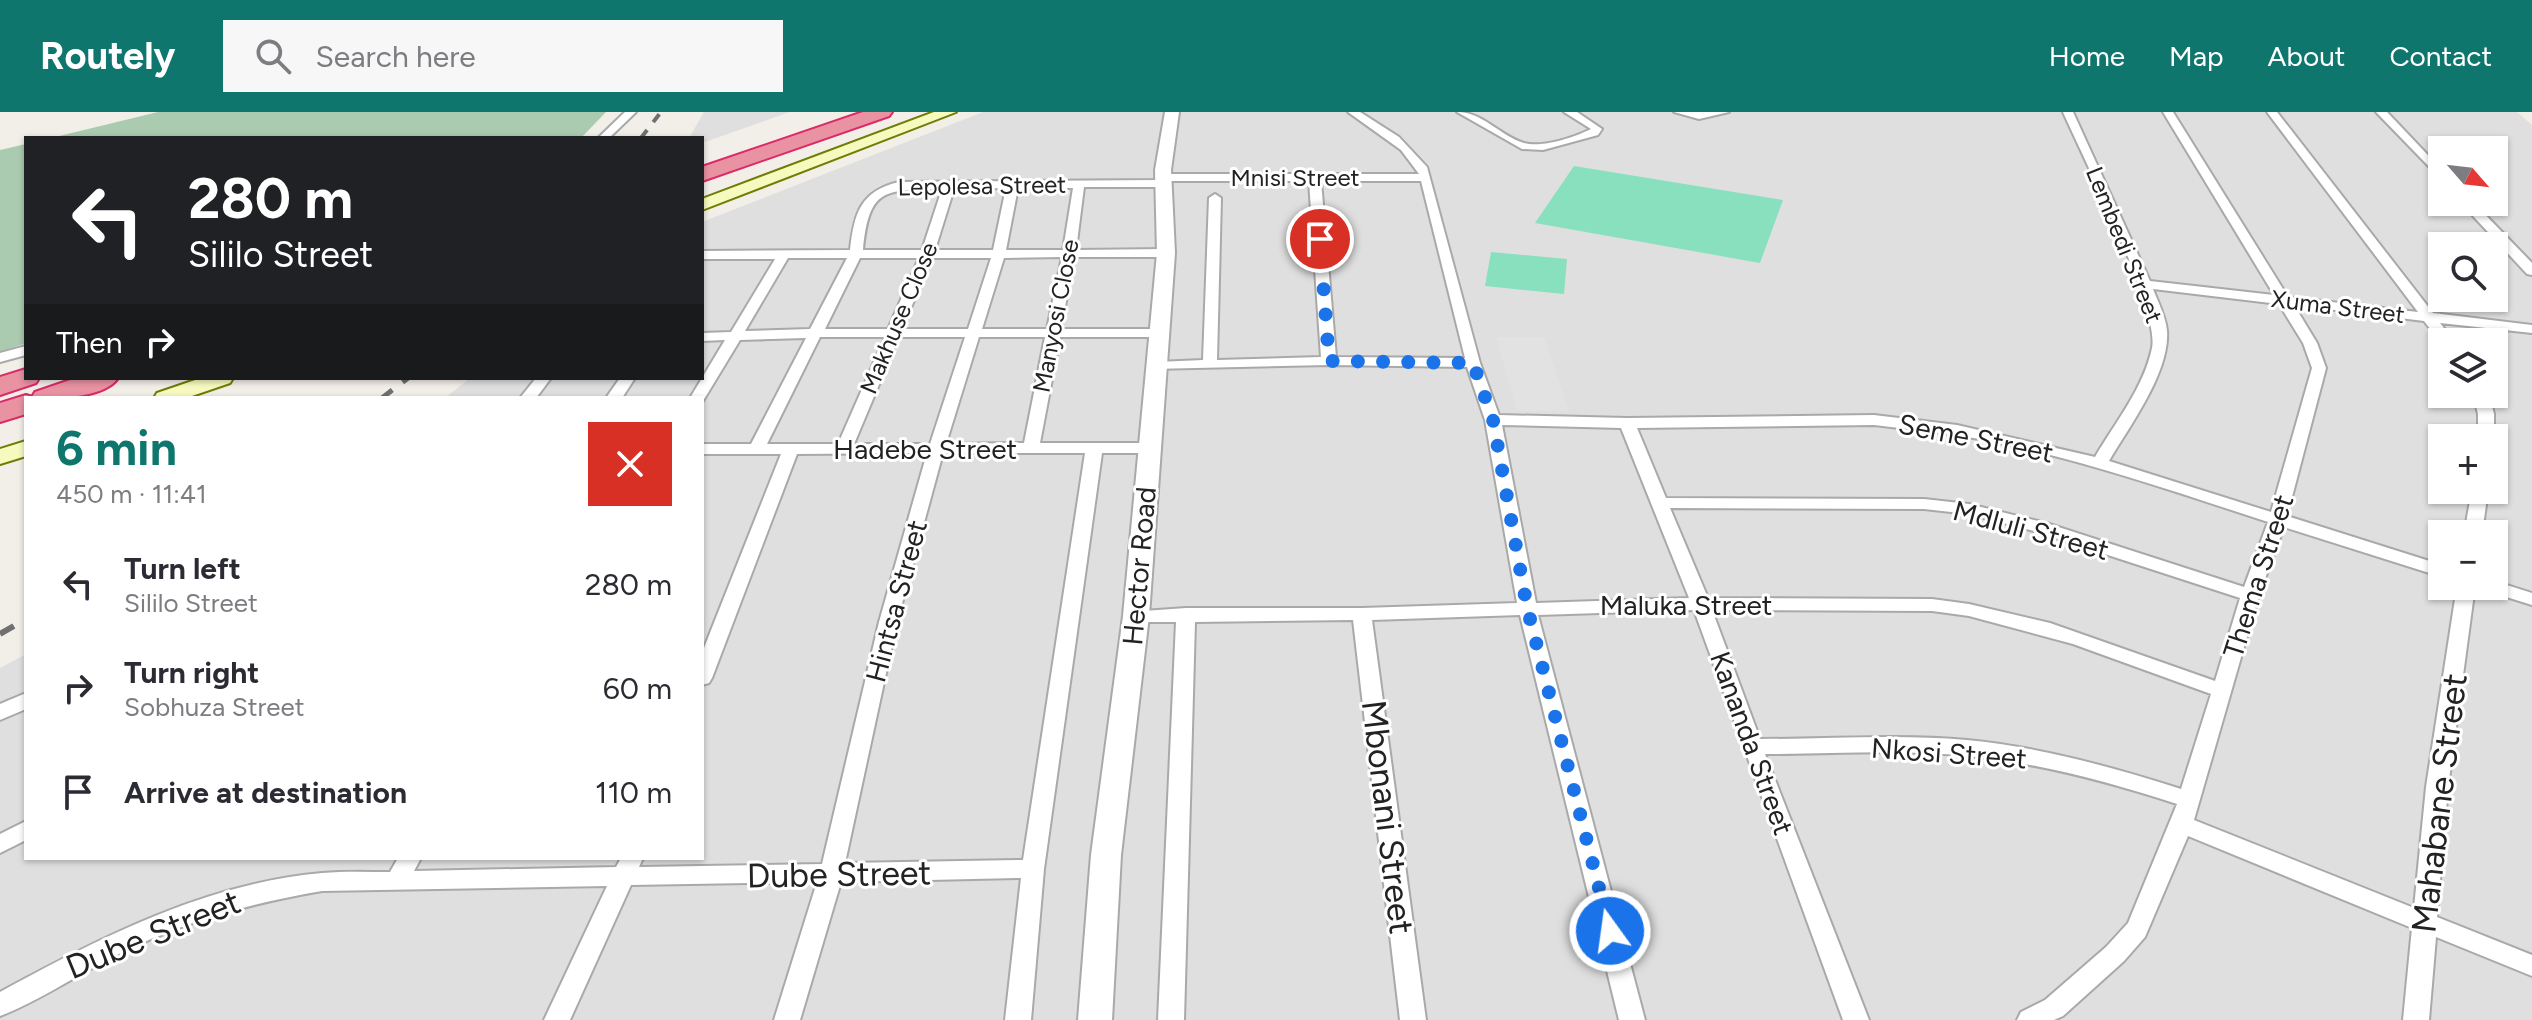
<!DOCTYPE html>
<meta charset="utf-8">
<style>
:root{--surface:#fff;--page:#f7f7f7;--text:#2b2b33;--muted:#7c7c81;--accent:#0f766e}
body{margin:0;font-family:Figtree,sans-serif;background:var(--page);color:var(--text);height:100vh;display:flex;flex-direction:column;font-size:30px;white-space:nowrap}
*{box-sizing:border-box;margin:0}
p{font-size:26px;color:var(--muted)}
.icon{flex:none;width:44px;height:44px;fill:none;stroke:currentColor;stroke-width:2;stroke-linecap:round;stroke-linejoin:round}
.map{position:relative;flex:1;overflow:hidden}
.sheet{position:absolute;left:24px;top:284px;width:680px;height:464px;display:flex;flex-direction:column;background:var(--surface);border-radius:0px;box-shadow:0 2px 6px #0004}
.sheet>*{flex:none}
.top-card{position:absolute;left:24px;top:24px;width:680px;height:244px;border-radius:0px;box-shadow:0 2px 6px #0004;background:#202124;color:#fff;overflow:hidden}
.needle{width:52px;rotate:118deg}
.buttons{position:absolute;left:2428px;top:24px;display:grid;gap:16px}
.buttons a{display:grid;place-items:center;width:80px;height:80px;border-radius:0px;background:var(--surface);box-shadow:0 2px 6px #0004;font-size:40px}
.pin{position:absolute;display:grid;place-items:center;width:68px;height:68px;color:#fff;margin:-34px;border:4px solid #fff;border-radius:50%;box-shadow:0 2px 8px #0007}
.me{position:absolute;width:88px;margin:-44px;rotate:346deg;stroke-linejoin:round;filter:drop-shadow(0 0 6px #0008)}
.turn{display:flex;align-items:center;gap:28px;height:168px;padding:0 32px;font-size:36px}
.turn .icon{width:104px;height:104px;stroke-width:2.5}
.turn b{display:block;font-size:56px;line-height:68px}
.then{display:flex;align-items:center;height:76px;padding:0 32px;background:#0003;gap:16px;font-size:30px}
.round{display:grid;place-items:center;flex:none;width:84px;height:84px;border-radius:0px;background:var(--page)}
.summary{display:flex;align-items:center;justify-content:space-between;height:136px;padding:0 32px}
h1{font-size:48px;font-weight:700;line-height:60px;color:var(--accent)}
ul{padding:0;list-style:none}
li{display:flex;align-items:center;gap:24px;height:104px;padding:0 32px}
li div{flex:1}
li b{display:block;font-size:30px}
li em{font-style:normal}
header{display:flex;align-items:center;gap:48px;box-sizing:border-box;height:112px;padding:0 40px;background:var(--accent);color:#fff}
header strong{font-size:38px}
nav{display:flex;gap:44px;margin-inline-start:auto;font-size:28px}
.search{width:560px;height:72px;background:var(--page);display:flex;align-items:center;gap:20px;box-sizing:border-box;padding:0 28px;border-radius:0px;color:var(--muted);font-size:30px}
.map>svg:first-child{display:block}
</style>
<header>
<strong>Routely</strong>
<div class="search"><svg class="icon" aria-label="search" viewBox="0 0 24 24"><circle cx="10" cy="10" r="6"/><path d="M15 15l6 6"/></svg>Search here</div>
<nav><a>Home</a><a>Map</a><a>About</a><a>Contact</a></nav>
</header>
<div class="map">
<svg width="2532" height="908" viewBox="0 0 2532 908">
<rect width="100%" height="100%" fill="#f2efe9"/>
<!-- residential -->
<g fill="#e0dfdf" fill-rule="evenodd">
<polygon points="704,0 790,0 702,31 702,26 689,26"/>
<path d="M983,0H2517L2532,13V908H0V556L26,542V746H702V286H445L470,266H702V110ZM2442,38H2494V90H2442ZM2442,134H2494V186H2442ZM2442,230H2494V282H2442ZM2442,326H2494V378H2442ZM2442,422H2494V474H2442Z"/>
</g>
<!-- cemetery -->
<g fill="#aacbaf">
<polygon points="158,0 606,0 581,26 51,26"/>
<polygon points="26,32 26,231 0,240 0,38"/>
</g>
<!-- pitch -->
<g fill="#88e0be">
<polygon points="1574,54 1783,88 1760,151 1535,111"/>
<polygon points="1491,140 1567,147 1564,182 1485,174"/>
</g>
<!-- parking -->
<polygon fill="#e2e2e2" points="1496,225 1544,225 1569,299 1517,299"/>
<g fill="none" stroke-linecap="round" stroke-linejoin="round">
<!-- minor casing -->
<g stroke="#a9a9a9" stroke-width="4">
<g id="minor">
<polygon points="625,0 636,0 609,26 598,26"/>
<path d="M1348,0H1360L1399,25L1427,55L1480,251L1499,303L1627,306L1874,303L1957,313L2095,345C2115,311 2144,275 2152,236C2160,198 2082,43 2063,0H2073L2150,169L2274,183L2163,0H2173L2288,185L2418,200L2267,0H2277L2433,201L2532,213V221L2440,211L2455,230L2442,232L2424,209L2294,193L2317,231L2326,256L2287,404L2442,453V465L2284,415L2259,483L2194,708L2414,796L2426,675L2457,474H2475L2448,675L2437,805L2532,843V864L2436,825L2429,908H2403L2412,816L2188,724L2145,825L2124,849L2063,904L2054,908H2017L2021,900L2045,888L2106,835L2128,811L2177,692C2109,670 2039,651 1968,644C1901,637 1833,642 1765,642L1869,908H1843L1694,498L1538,503L1645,908H1619L1520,503L1372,508L1426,908H1400L1353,508L1195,510L1184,908H1158L1176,510H1136L1127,504L1129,500L1186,496H1362L1517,491L1485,308L1467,255L1329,253L1152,257L1150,254L1157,250L1203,248L1209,86L1215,82L1221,86L1217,248L1321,245L1309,69H1168L1170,71L1164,75H1084L1076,138L1166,137L1172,141L1166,145H1074L1061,217H1160L1167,221L1160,225H1060L1040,331H1149L1157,336L1149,341H1102L1044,757L1031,908H1005L1021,766L841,770L800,908H774L817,770L631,773L570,908H544L607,774L322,779C252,791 185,809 121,841C83,859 38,890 0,904V880C99,826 207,771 322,761C345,759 368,760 390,760L398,746H421L414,759L616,755L621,746H643L639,755L822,752L879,510L927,341L797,342L712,566L709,571L702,573V541L781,342H702V332H751L806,226L740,228L703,289L702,286H690L725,228L702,229V221L731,220L775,147H702V139L850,138C854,102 860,79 899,70L1160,68L1158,65L1164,62H1419L1401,38ZM1321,69H1421L1465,246L1336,245ZM1006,76L993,138H935L954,77ZM1018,76H1073L1063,138H1006ZM942,77L922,138H863C869,75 885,78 942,77ZM1062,145L1047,217H982L1004,146ZM788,146H847L810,217L745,219ZM860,146H919L888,217H825ZM932,146H991L968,217H902ZM2153,177L2279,192L2303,231L2312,256L2271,400L2109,349C2130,313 2170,260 2167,219C2166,205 2158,190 2153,177ZM820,225H885L838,332H767ZM899,225H965L930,332H854ZM979,225H1045L1024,331L946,332ZM1502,313L1621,316L1689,486L1536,491ZM1874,313C1919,318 1964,323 2008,333C2096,352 2182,382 2268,410L2244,475L2046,411L1969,392L1924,387L1666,386L1637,316ZM943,341H1085L1023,748L845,751L897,510ZM1670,396L1924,397L1969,402L2034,419L2240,486L2215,569L2050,511L1969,492L1932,487L1708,486ZM1712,498L1932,499L1969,504L2073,532L2211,582L2181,677C2112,655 2040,635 1967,628C1898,622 1829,627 1760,627Z"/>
<path d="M1457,0C1483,0 1500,24 1524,31C1543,36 1575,25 1591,17L1564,0H1577L1602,17L1598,23L1543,38L1522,37Z"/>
<polygon points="1674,0 1729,0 1699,7"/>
<polygon points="2376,0 2387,0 2442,58 2442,68"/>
<polygon points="2460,90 2473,90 2532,151 2532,163 2527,162"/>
<polygon points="26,234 26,243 0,250 0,241"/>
<polygon points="536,266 551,266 536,286 520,286"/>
<polygon points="620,266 635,266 622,286 606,286"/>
<polygon points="2473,282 2489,282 2494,302 2494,326 2478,326 2478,302"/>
<polygon points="2472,378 2488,378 2482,422 2464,422"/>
<polygon points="2494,469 2532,481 2532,493 2484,478 2481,474 2494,474"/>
<polygon points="26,581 26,597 0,608 0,592"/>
<polygon points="26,709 26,728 0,741 0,722"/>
</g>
</g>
<!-- tertiary casing -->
<g stroke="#a9a9a9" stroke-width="4">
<polygon id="tertiary" points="1165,0 1179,0 1171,58 1175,141 1149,504 1121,743 1112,908 1078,908 1091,743 1123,504 1157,141 1155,58"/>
</g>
<!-- secondary casing -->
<g stroke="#707d05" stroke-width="4">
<g id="secondary">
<polygon points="934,0 956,0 702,98 702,87"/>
<polygon points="201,266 233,266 230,271 186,286 154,286 157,281"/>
<polygon points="26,329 26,344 0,352 0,337"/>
</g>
</g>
<!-- motorway casing -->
<g stroke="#dc2a67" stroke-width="4">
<g id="motorway">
<polygon points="863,0 892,0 889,4 702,69 702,55"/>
<polygon points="26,257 26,266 39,266 36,271 0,283 0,265"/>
<path d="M76,266H118C103,288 50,286 26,286V302L0,310V291L26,283L32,285L35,280Z"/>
</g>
</g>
<!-- minor -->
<use href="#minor" fill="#fff" fill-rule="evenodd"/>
<!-- tertiary -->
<use href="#tertiary" fill="#fff" fill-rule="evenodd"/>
<!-- secondary -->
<use href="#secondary" fill="#f7fabf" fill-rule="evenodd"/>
<!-- motorway -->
<use href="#motorway" fill="#e892a2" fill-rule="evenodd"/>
<!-- rail-far2 -->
<polyline stroke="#707070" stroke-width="4" stroke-dasharray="10 10" stroke-linecap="butt" points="641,26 661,0"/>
<!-- rail-far1 -->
<polyline stroke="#707070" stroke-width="5" stroke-dasharray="13 13" stroke-linecap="butt" points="382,286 408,266"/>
<!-- rail -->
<polyline stroke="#707070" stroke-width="6" stroke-dasharray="16 16" stroke-linecap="butt" points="0,522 26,507"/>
</g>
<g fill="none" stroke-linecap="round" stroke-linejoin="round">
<!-- route -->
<polyline stroke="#1a73e8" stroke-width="14" stroke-dasharray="0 25.2" points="1320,127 1329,249 1473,251 1493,308 1527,495 1610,819"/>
</g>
<g text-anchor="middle" stroke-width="6" stroke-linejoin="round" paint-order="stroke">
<!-- far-street labels -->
<g font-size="24" fill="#222" stroke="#fff">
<text x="1295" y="74">Mnisi Street</text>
<text transform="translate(982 74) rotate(-1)" y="8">Lepolesa Street</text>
<text transform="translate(2124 133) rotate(68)" y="8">Lembedi Street</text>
<text transform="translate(2338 195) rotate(7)" y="8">Xuma Street</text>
<text transform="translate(1056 204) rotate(-79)" y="8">Manyosi Close</text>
<text transform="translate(899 206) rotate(-67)" y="8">Makhuse Close</text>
</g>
<!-- street labels -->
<g font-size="28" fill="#222" stroke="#fff">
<text transform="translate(1976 326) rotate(11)" y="10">Seme Street</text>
<text x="925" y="347">Hadebe Street</text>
<text transform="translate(2031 418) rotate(15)" y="10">Mdluli Street</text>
<text transform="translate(1139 454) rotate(-85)" y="10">Hector Road</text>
<text transform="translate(2258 464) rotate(-72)" y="10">Thema Street</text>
<text transform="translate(896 489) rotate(-75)" y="10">Hintsa Street</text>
<text x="1686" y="503">Maluka Street</text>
<text transform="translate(1752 631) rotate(70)" y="10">Kananda Street</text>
<text transform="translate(1949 641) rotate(4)" y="10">Nkosi Street</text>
</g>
<!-- near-street labels -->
<g font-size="34" fill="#222" stroke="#fff">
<text transform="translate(2439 691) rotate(-83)" y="12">Mahabane Street</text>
<text transform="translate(1388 705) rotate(83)" y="12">Mbonani Street</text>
<text transform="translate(839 762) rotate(-1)" y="12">Dube Street</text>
<text transform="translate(153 822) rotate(-22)" y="12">Dube Street</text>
</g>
</g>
</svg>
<div class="buttons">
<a><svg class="needle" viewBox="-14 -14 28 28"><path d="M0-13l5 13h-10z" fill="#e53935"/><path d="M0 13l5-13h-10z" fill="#7c7c81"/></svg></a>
<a><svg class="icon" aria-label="search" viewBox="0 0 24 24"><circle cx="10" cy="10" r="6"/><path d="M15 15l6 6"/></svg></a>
<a><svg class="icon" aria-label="layers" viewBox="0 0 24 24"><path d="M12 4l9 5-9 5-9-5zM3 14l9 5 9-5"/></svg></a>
<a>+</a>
<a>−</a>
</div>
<div class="pin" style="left:1320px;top:127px;background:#d93025"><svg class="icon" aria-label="arrive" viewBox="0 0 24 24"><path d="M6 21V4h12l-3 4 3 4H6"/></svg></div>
<svg class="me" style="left:1610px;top:819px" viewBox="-20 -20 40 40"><circle r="17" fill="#1a73e8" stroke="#fff" stroke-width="3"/><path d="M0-11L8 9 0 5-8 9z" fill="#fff"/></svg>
<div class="top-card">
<div class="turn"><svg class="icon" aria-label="left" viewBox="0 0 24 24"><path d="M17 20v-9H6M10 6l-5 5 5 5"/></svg><div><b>280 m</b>Sililo Street</div></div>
<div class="then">Then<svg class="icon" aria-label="right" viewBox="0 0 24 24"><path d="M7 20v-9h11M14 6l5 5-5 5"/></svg></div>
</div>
<section class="sheet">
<div class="summary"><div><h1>6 min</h1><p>450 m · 11:41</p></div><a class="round" style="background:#d93025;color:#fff"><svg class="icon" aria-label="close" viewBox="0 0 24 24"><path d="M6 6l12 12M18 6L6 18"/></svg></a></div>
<ul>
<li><svg class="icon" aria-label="left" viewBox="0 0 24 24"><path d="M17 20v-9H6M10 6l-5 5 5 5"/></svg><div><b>Turn left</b><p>Sililo Street</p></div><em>280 m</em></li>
<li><svg class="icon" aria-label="right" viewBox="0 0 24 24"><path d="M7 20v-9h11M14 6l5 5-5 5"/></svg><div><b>Turn right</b><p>Sobhuza Street</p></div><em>60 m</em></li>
<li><svg class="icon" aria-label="arrive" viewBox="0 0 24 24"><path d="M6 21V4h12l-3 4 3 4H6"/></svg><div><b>Arrive at destination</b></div><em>110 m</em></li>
</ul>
</section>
</div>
